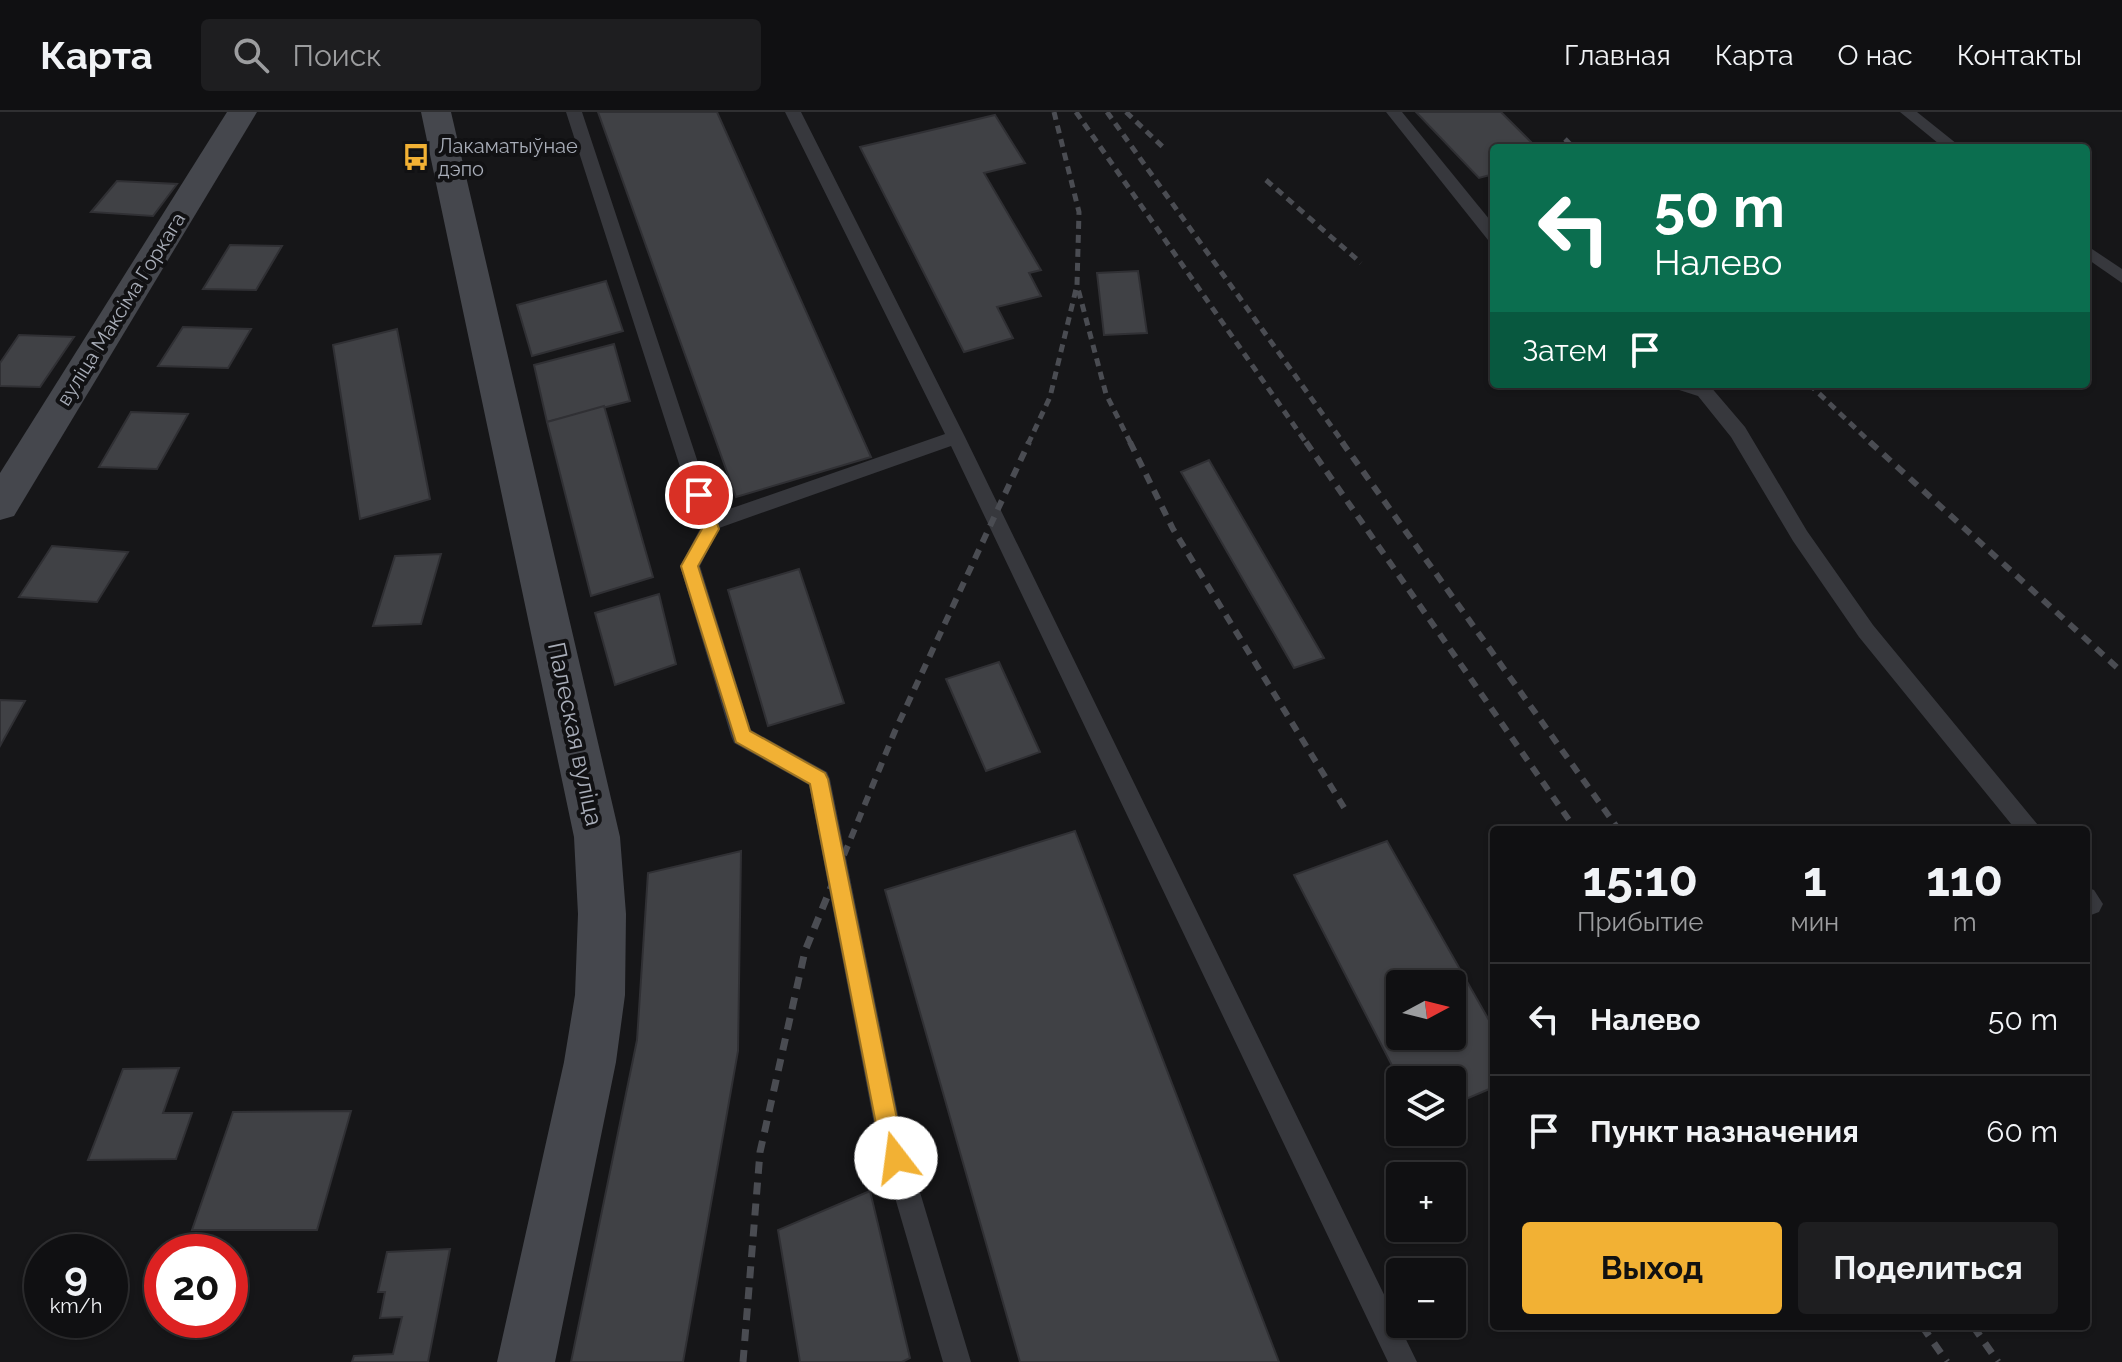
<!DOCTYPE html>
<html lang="ru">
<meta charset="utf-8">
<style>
:root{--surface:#101012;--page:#1e1e20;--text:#f1f3f6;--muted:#9c9d9f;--line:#303032;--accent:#f2b134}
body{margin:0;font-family:Raleway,sans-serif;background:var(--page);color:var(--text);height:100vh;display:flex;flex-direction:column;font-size:30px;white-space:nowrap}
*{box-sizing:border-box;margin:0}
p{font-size:26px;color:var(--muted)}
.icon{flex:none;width:44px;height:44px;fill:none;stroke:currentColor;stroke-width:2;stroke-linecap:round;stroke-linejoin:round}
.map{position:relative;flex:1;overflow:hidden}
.side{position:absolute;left:1490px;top:714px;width:600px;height:504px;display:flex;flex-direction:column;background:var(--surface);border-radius:8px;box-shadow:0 2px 6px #0004,0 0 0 2px var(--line)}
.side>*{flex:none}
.banner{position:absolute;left:1490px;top:32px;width:600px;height:244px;border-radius:8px;box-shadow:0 2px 6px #0004,0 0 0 2px var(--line);background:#0b6e4f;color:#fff;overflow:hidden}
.needle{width:52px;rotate:83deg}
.buttons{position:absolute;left:1386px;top:858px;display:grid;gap:16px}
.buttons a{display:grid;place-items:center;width:80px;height:80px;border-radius:8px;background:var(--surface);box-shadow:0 2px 6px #0004,0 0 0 2px var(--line);font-size:40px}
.speed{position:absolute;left:24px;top:1122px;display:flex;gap:16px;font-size:40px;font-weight:700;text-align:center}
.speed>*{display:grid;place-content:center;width:104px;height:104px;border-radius:50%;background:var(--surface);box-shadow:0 2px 6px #0004,0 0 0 2px var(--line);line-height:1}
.speed small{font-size:20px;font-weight:400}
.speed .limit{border:12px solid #d22;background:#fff;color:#111}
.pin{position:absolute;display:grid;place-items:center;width:68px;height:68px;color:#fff;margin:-34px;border:4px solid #fff;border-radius:50%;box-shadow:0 2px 8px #0007}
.me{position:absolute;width:88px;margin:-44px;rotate:345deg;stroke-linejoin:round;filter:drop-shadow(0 0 6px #0008)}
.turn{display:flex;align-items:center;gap:28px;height:168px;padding:0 32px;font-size:36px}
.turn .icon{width:104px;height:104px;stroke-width:2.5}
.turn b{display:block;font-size:56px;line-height:68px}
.then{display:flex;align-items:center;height:76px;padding:0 32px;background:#0003;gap:16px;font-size:30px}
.eta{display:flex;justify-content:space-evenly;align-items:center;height:136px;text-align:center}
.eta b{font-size:48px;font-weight:700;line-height:56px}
.primary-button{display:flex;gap:16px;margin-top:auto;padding:16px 32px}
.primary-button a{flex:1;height:92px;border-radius:8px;background:var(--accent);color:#111;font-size:32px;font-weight:700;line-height:92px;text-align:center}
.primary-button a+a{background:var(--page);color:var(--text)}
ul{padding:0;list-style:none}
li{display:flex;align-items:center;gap:24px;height:112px;padding:0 32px;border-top:2px solid var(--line)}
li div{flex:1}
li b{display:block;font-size:30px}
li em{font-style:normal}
header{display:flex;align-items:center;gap:48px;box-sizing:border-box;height:112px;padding:0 40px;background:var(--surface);border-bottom:2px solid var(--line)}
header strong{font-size:38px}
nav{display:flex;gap:44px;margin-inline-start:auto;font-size:28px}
.search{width:560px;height:72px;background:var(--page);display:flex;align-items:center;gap:20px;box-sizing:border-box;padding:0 28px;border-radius:8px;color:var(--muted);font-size:30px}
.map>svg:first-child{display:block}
</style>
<header>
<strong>Карта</strong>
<div class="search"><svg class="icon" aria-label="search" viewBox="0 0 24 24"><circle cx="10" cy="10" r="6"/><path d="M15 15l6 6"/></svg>Поиск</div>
<nav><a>Главная</a><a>Карта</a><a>О нас</a><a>Контакты</a></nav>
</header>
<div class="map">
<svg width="2122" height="1250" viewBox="0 0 2122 1250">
<rect width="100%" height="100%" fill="#161618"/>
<!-- building -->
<g fill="#404145" stroke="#303034" stroke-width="2" fill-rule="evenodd">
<polygon points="598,0 717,0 871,345 736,385"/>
<polygon points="1416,0 1501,0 1537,36 1494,36 1494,62 1479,66"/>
<polygon points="995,3 1025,51 984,61 1041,158 1029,161 1041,184 997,195 1013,226 964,240 860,35"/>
<polygon points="117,69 177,72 153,104 91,100"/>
<polygon points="230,133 282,134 256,178 203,177"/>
<polygon points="1138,159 1147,221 1104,223 1097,161"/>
<polygon points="606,169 623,219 532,244 517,193"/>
<polygon points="183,215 251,217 228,256 158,254"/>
<polygon points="397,217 430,387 360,407 333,233"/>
<polygon points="19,223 74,225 40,275 0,274 0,251"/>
<polygon points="614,232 630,289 547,310 534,253"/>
<polygon points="604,294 653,465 591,484 547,310"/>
<polygon points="131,300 188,302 157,357 99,355"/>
<polygon points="1209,348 1324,546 1294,556 1181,360"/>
<polygon points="52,434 128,440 97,490 19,485"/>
<polygon points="441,442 421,512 373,514 395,444"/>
<polygon points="799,457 844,591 768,614 728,478"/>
<polygon points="659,482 676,552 615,573 595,501"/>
<polygon points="999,550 1040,640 986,659 946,567"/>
<polygon points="0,588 25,589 0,634"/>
<polygon points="1075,719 1279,1250 1020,1250 885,778"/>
<path d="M1387,729L1494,917V975L1452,993V968L1400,969L1294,763ZM1400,872H1452V924H1400Z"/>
<polygon points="741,739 738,939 683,1250 571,1250 637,928 648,761"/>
<polygon points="179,956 163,1001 192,1001 176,1047 88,1048 123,957"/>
<polygon points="351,999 317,1118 192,1118 233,1000"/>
<polygon points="870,1079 910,1246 902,1250 800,1250 778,1118"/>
<polygon points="450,1137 428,1250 352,1250 354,1244 393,1242 402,1205 380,1206 385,1180 378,1180 387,1140"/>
</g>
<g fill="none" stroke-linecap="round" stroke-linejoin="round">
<!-- lane -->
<g fill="#37383d" fill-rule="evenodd">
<polygon points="566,0 582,0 715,402 945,322 785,0 801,0 965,325 1417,1250 1388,1250 951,334 719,416 700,454 751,618 827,660 830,667 901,1017 971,1250 943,1250 875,1017 809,673 734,631 731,624 680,454 700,417"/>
<polygon points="1386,0 1402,0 1494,113 1494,129 1488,128"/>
<polygon points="1900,0 1917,0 1962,36 1944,36"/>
<polygon points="2086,133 2122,157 2122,171 2086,146"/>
<polygon points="1673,272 1710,274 1745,315 1807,419 1873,513 2042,718 2016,718 1859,525 1793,429 1731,325 1698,284 1676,277"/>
<polygon points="2086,775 2094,778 2103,792 2099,800 2091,803 2086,801"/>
</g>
<!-- secondary -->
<g fill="#45474d" fill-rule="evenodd">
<polygon points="227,0 257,0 14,404 0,408 0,361"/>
<polygon points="421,0 451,0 620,725 626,802 625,883 616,950 555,1250 497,1250 564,950 575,883 578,802 574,725"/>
</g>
<!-- rail-far2 -->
<g stroke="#4a4c52" stroke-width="5" stroke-dasharray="8 6" stroke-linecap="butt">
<polyline points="1054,0 1079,100 1077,173 1106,282 1131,332"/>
<polyline points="1076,0 1307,332"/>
<polyline points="1107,0 1344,332"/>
<polyline points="1126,0 1166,38"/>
<polyline points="1565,27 1574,36"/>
<polyline points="1266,68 1361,151"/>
<polyline points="1809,272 1872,332"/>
<polyline points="1028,332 1050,285 1077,173"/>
</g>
<!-- rail-far1 -->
<g stroke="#4a4c52" stroke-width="6" stroke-dasharray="10 8" stroke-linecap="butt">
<polyline points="1130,330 1173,417 1348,702"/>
<polyline points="1306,330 1576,718"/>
<polyline points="1342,330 1619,718"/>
<polyline points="1870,330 2122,560"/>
<polyline points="844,743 895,619 1029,330"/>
</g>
<!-- rail -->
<g stroke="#4a4c52" stroke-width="7" stroke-dasharray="12 9" stroke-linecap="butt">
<polyline points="1922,1214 1947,1250"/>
<polyline points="1973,1214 1998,1250"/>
<polyline points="743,1250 760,1040 805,839 845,741"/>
</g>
</g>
<!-- route -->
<polygon fill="#f2b134" stroke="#9d7322" stroke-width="2" points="699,377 707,383 719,417 698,454 750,619 825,661 828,667 899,1017 907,1046 904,1054 896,1057 889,1054 877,1017 810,672 736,630 681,454 702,417 691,383"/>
<!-- icons -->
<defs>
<g id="bus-bare" transform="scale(2.16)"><path d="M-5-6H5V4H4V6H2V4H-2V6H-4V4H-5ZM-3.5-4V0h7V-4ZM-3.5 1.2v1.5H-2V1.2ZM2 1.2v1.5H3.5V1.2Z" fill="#f2b134" stroke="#111113" stroke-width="2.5" paint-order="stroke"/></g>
</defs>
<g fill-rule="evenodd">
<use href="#bus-bare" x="416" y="45"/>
</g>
<g text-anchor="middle" stroke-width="8" stroke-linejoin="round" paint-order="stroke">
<!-- far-poi labels -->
<g font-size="20" fill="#a8adb8" stroke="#111113" text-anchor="start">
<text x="438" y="41">Лакаматыўнае<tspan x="438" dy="23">дэпо</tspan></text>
</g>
<!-- far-street labels -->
<g font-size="20" fill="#a8adb8" stroke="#111113">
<text transform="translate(121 197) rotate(-58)" y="7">вуліца Максіма Горкага</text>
</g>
<!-- street labels -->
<g font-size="24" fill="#a8adb8" stroke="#111113">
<text transform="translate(575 622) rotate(78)" y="8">Палеская вуліца</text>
</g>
</g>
</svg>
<div class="buttons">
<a><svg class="needle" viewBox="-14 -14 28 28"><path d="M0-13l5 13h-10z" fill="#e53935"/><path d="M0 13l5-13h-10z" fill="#9c9d9f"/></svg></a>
<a><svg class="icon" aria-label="layers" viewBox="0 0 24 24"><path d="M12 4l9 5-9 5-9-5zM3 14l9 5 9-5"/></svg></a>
<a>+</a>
<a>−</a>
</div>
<div class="speed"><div>9<small>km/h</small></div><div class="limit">20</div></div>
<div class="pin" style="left:699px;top:383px;background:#d93025"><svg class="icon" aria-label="arrive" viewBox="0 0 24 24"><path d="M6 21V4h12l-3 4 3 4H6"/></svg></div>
<svg class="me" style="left:896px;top:1046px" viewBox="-20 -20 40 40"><circle r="19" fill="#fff"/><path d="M0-13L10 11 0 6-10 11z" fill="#f2b134"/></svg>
<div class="banner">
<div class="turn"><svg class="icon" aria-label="left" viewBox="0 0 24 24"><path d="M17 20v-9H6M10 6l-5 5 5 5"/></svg><div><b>50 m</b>Налево</div></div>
<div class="then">Затем<svg class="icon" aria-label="arrive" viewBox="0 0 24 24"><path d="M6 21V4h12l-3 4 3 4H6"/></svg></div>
</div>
<section class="side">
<div class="eta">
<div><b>15:10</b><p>Прибытие</p></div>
<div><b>1</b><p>мин</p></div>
<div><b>110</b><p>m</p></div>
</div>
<ul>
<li><svg class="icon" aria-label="left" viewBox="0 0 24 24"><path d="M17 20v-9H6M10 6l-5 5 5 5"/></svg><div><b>Налево</b></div><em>50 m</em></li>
<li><svg class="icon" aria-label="arrive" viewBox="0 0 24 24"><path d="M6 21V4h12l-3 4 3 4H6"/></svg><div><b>Пункт назначения</b></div><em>60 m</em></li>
</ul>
<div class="primary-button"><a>Выход</a><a>Поделиться</a></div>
</section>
</div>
